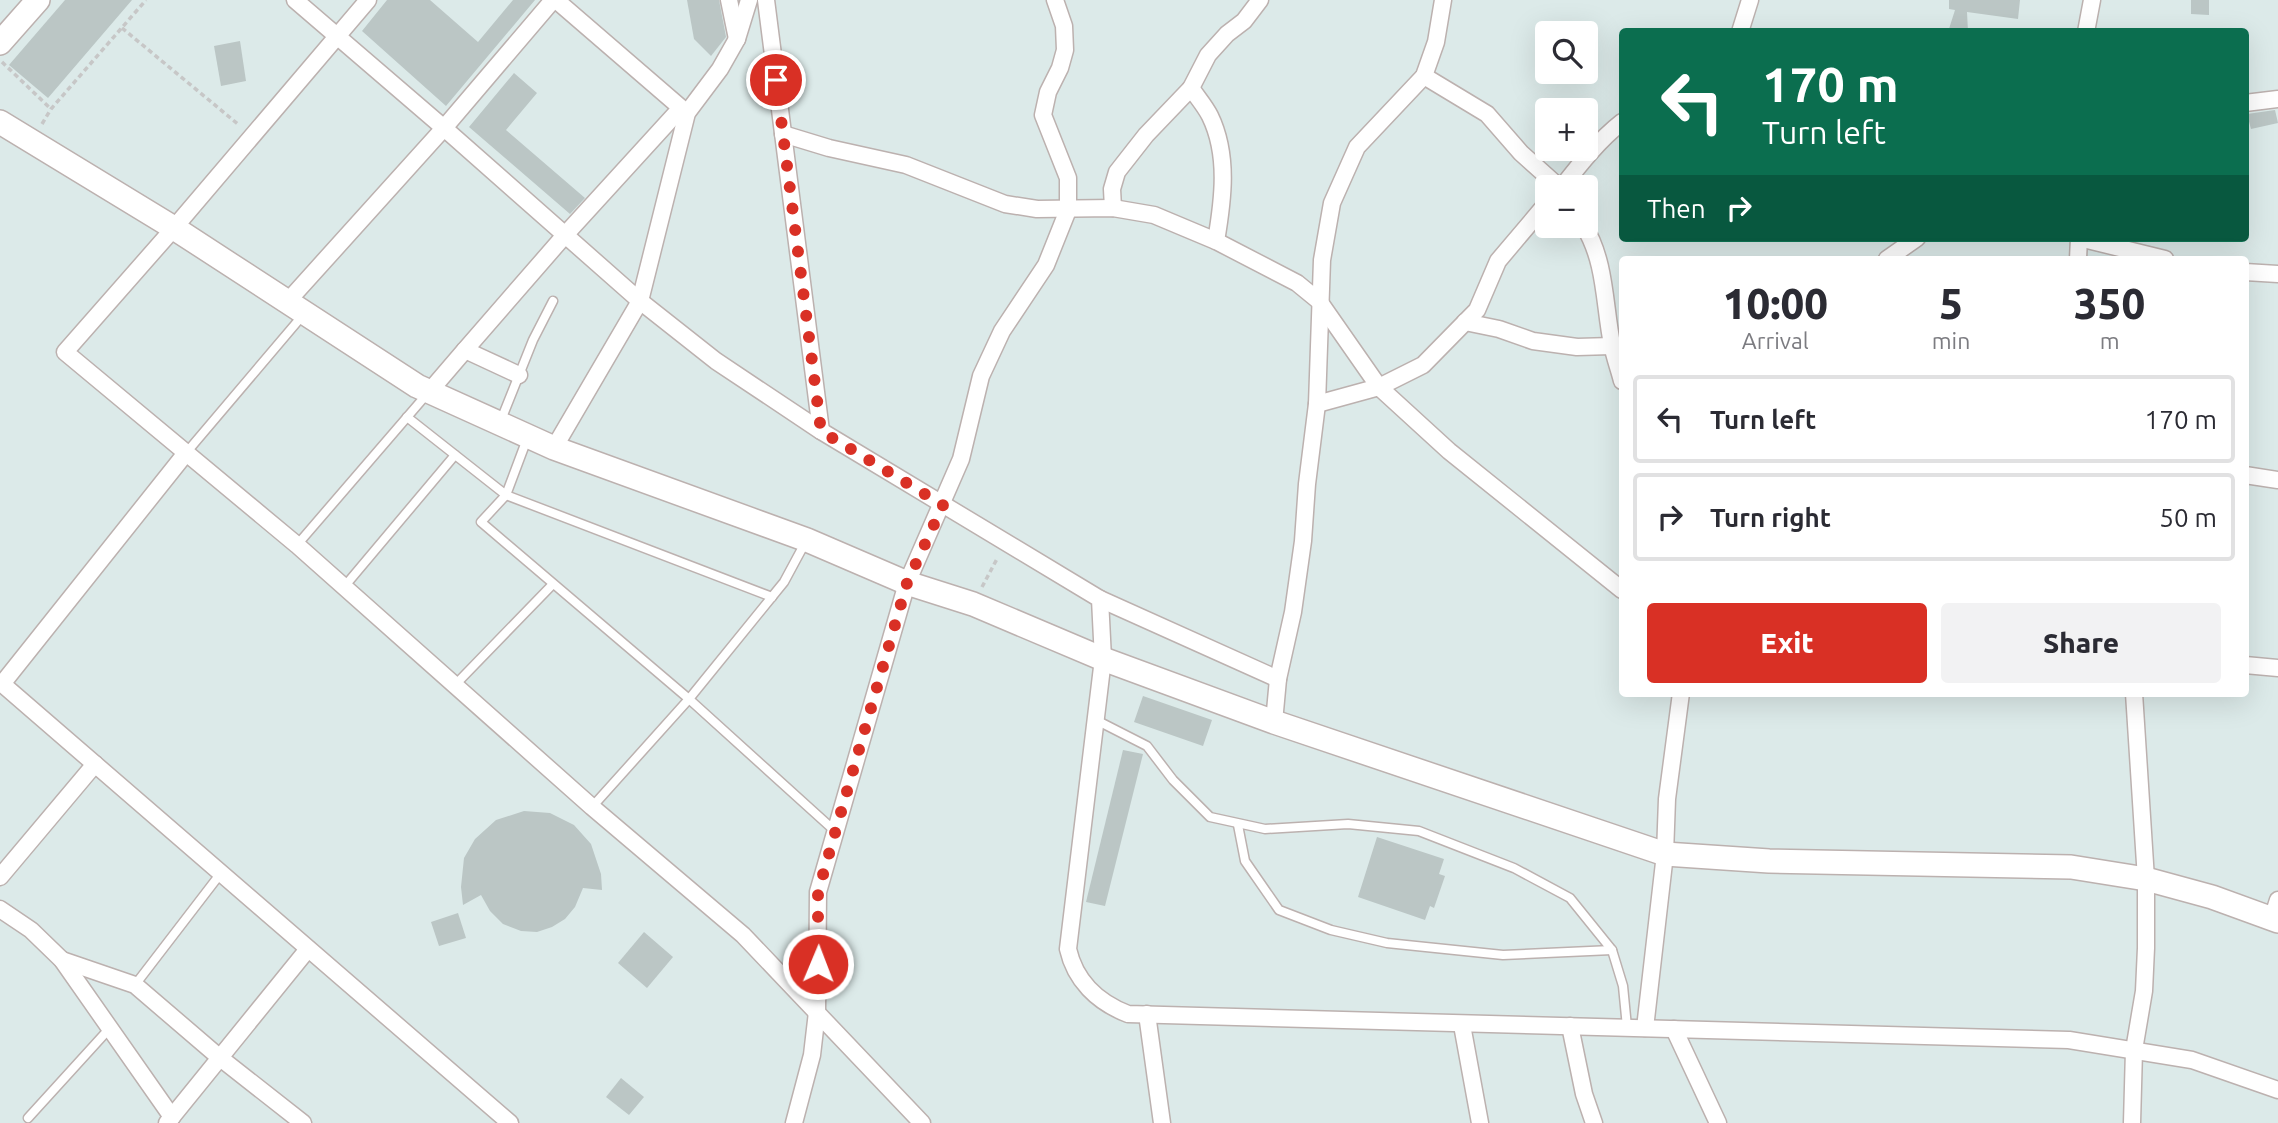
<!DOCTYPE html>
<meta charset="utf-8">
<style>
:root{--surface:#fff;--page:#f2f2f3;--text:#2b2b33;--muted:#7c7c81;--line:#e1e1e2;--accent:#d93025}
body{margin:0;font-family:Ubuntu,sans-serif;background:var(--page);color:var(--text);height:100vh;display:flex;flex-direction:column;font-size:26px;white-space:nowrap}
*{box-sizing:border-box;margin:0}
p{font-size:23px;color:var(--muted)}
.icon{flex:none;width:38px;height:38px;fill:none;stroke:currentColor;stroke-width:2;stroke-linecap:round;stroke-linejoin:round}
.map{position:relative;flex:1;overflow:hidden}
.sheet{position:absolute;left:1619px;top:256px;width:630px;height:441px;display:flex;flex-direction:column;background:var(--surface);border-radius:7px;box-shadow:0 7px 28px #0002}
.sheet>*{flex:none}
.banner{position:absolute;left:1619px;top:28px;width:630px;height:214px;border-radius:7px;box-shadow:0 7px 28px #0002;background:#0b6e4f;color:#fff;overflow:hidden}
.buttons{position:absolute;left:1535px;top:21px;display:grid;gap:14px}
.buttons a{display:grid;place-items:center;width:63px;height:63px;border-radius:7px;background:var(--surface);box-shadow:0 7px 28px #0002;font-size:35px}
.pin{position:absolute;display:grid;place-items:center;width:60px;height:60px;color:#fff;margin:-30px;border:4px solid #fff;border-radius:50%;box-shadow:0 2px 7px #0007}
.me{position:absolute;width:77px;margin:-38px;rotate:1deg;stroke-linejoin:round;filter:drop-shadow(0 0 5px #0008)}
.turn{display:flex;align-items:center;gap:24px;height:147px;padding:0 28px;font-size:32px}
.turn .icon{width:91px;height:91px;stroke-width:2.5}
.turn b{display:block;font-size:49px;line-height:60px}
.then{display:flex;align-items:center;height:66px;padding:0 28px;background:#0003;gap:14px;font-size:26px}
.eta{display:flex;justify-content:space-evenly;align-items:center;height:119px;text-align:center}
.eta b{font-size:42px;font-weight:800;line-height:49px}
.action{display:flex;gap:14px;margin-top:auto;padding:14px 28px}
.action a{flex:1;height:80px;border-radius:7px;background:var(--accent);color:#fff;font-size:28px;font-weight:800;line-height:80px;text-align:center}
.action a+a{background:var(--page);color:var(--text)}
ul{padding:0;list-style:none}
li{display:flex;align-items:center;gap:21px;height:88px;margin:0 14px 10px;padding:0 14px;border:4px solid var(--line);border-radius:7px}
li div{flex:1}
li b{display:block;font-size:26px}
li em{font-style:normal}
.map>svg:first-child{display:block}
</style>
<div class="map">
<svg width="2278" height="1123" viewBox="0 0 2278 1123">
<rect width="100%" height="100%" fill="#dceae9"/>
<!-- building -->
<g fill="#bbc6c5">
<polygon points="65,0 132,0 48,98 9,65"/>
<polygon points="387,0 430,0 478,42 513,0 535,0 446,106 362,31"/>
<polygon points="687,0 719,0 726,37 711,56 694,39"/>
<polygon points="1949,0 2020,0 2018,19 1967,12 1968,32 1948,32 1955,10 1949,9"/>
<polygon points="2191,0 2209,0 2209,15 2191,14"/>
<polygon points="240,41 246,81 221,86 214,46"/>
<polygon points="514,73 537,93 506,130 585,198 570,214 469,127"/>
<polygon points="2275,110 2278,123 2251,129 2247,114"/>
<polygon points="1143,696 1212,720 1203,746 1134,722"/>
<polygon points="1123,750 1143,754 1105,906 1086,902"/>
<polygon points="524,811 550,813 574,825 591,844 601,874 602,890 583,888 575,907 565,919 552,927 537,932 521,931 503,924 490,911 481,895 463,905 461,887 464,858 475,839 496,820"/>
<polygon points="1377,837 1444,859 1439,874 1445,876 1434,908 1430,906 1425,920 1358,897"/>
<polygon points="458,913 466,938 439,946 431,922"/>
<polygon points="644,932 673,957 647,988 618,963"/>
<polygon points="621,1078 644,1097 629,1115 606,1097"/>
</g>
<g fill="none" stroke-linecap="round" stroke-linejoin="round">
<!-- lane casing -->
<g stroke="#bcb1af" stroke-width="11">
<g id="lane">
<polyline points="407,417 506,495 772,597"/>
<polyline points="501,420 533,340 553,301"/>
<polyline points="527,439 506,495 481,522 689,699 836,832"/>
<polyline points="186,453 303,315"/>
<polyline points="297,545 427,394"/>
<polyline points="344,587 455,455"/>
<polyline points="455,685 553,584"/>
<polyline points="1096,720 1147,746 1173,780 1210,817 1265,829 1348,824 1419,831 1514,868 1570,898 1612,950 1623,986 1627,1027"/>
<polyline points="592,807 689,699 784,582 805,543"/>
<polyline points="1238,825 1245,861 1279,910 1331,930 1387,943 1503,955 1612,950"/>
<polyline points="135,985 221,873"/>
<polyline points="28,1118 109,1029"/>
</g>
</g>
<!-- street casing -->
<g stroke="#bcb1af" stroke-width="19">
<g id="street">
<path d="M295,0L444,128L640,301L716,361L821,431L1100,599L1103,659L1068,949C1075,980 1097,1002 1128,1014L2069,1040L2192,1060L2278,1090"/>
<polyline points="368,0 174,228 65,352 297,545 592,807 743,935 922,1123"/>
<polyline points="556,0 687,113"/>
<polyline points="729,0 737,39"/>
<polyline points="766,0 821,431"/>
<polyline points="1740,32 1750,0"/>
<polyline points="2086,32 2092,0"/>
<polyline points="1424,76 1487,114 1521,153 1559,187"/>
<path d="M1191,88C1197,97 1205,106 1210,116C1229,155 1223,200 1216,241"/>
<polyline points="2245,103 2278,99"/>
<polyline points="783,134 829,148 906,165 1005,204 1037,209 1113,208 1154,215 1216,241 1297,283 1319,301 1379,387 1449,451 1622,590"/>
<path d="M1562,187C1580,164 1599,140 1622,122"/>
<polyline points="1113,208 1112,189 1117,172 1146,135 1191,88 1208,55 1227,34 1244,21 1260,0"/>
<path d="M1584,226C1606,262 1604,304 1612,344C1614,356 1619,369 1622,381"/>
<polyline points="2079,238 2165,259"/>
<polyline points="1887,259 1917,238"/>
<polyline points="2078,259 2079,238"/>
<polyline points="2245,272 2278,274"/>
<polyline points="288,301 444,128 553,0"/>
<polyline points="1465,322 1499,329 1533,341 1577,347 1612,346"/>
<polyline points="519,375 465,350 565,235 680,109"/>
<polyline points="429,392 465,350"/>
<polyline points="1317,404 1379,387 1423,365 1477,310 1498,261 1547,203"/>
<polyline points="554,448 640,301 687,113 720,69 737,39 749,0"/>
<polyline points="2245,475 2278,480"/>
<polyline points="1100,599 1278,679"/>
<polyline points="2245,665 2278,668"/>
<polyline points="0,682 510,1123"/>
<polyline points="2,684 186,453"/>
<polyline points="1274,722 1278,679 1293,612 1303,541 1307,484 1317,404 1322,260 1332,203 1357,147 1424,76 1436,42 1443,0"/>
<polyline points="0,877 95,764"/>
<polyline points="0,909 31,930 62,960 172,1117"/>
<polyline points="2272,919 2278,900"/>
<polyline points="62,960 135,985 219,1057 303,1123"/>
<polyline points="1147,1014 1162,1123"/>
<polyline points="1462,1025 1480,1123"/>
<polyline points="1570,1026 1584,1094 1594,1123"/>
<polyline points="1645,1028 1665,854 1667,799 1681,693"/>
<polyline points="1674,1029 1718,1123"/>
<polyline points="167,1123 308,949"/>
<polyline points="794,1123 812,1055 817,1012 818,892 907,583 961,459 981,376 1002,331 1046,265 1068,210 1068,178 1043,115 1048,92 1060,68 1065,50 1064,26 1055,0"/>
<polyline points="2132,1123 2134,1050 2144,991 2146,948 2146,879 2134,693"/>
</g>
</g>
<!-- secondary casing -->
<g stroke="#bcb1af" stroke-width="26">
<g id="secondary">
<polyline points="0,43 38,0"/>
<polyline points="0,122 174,228 417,386 554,448 807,540 907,583 973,604 1103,659 1274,722 1665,854 1769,861 2071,867 2146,879 2212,897 2278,921"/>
</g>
</g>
<!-- path -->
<g stroke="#c7c7c7" stroke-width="3.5" stroke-dasharray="5 3.5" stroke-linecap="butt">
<polyline points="122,28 239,125"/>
<polyline points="2,62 51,109"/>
<polyline points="42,124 51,109 146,0"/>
<polyline points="982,587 998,557"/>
</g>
<!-- lane -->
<use href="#lane" stroke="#fff" stroke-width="8"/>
<!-- street -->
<use href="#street" stroke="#fff" stroke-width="16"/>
<!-- secondary -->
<use href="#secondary" stroke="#fff" stroke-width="23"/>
</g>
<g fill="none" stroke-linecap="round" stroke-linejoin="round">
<!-- route -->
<polyline stroke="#d93025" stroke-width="12" stroke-dasharray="0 21.6" points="776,80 821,431 943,505 907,583 818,892 818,964"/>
</g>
</svg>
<div class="buttons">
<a><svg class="icon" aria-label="search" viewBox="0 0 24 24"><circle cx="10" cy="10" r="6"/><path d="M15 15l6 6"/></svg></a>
<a>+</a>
<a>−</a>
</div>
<div class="pin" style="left:776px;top:80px;background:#d93025"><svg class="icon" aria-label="arrive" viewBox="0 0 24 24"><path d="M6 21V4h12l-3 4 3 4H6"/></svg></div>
<svg class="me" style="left:818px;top:964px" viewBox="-20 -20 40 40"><circle r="17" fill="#d93025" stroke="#fff" stroke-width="3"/><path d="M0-11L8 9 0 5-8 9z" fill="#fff"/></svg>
<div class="banner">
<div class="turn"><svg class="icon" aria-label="left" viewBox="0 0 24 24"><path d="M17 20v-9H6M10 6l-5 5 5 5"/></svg><div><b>170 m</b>Turn left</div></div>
<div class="then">Then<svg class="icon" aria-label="right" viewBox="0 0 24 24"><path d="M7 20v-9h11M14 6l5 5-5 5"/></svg></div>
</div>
<section class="sheet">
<div class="eta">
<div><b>10:00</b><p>Arrival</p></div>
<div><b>5</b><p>min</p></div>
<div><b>350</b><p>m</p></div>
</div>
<ul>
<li><svg class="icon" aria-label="left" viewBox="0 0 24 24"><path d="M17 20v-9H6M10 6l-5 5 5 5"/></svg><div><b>Turn left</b></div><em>170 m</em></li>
<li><svg class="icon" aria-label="right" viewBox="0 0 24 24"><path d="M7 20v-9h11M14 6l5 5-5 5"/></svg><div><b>Turn right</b></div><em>50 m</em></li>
</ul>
<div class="action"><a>Exit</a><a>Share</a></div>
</section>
</div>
